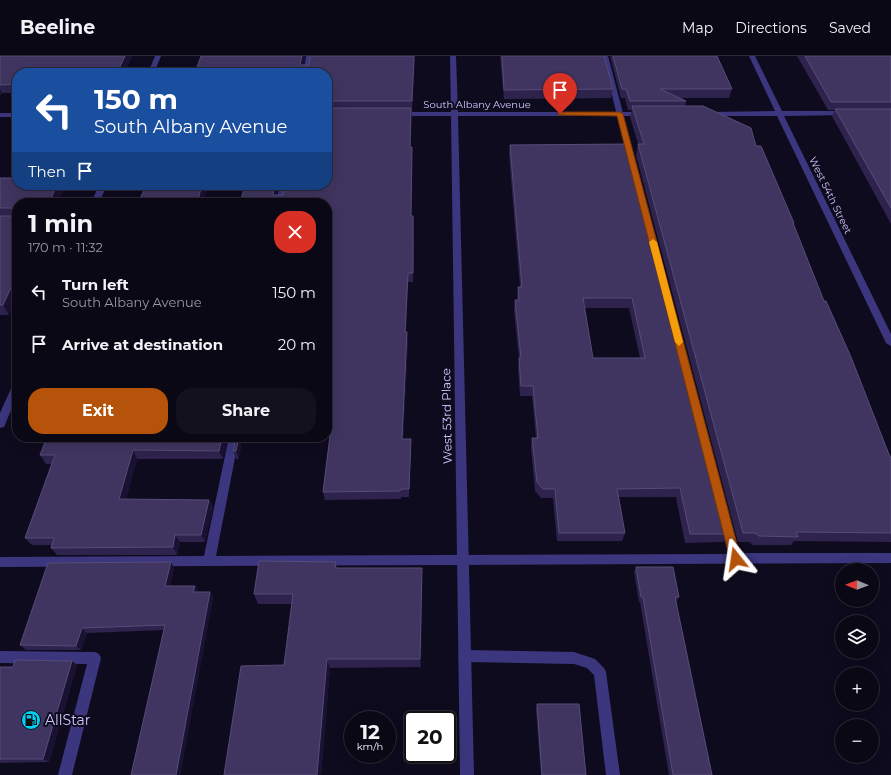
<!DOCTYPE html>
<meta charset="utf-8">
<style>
:root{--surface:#0b0816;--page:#14111f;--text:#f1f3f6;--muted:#9a9aa1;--line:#2b2935;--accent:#b45309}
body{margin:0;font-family:Montserrat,sans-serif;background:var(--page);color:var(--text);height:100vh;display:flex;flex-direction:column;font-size:15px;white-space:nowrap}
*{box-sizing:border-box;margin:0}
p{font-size:13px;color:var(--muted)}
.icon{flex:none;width:22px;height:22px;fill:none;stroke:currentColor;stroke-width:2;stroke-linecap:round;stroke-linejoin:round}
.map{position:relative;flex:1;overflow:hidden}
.panel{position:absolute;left:12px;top:142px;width:320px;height:244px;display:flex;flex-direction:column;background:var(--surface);border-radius:16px;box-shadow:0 4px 16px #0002,0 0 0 1px var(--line)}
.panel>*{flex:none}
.hud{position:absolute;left:12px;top:12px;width:320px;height:122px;border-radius:16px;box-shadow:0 4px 16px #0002,0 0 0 1px var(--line);background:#1a4fa0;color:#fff;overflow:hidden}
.needle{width:26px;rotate:271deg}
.buttons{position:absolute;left:835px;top:507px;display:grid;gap:8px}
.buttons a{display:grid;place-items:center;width:44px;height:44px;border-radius:50%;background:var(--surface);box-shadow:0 4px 16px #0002,0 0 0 1px var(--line);font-size:20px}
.speed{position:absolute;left:344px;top:655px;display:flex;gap:8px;font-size:20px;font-weight:700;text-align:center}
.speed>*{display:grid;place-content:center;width:52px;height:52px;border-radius:50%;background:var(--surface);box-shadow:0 4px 16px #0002,0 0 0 1px var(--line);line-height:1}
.speed small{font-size:10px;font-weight:400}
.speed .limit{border:2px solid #111;border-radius:6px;background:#fff;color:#111}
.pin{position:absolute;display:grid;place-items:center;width:34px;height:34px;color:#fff;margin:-41px -17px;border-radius:50% 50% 50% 0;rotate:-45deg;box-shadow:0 0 4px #0007}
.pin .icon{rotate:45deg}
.me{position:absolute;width:44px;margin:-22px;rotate:345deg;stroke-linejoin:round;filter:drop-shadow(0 0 3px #0008)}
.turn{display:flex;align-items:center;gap:14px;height:84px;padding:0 16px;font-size:18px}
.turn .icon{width:52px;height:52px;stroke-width:2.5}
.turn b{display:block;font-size:28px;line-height:34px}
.then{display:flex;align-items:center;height:38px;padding:0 16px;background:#0003;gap:8px;font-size:15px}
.round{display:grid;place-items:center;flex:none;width:42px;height:42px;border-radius:16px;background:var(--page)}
.summary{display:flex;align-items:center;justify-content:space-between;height:68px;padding:0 16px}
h1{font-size:24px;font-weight:700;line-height:30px}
.primary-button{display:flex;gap:8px;margin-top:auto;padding:8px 16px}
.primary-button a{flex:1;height:46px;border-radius:16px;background:var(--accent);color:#fff;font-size:16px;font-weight:700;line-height:46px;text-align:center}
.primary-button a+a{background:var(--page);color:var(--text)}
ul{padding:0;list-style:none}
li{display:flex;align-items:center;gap:12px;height:52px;padding:0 16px}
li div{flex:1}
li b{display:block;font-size:15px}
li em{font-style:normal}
header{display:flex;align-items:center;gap:24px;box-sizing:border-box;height:56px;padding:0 20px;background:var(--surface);border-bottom:1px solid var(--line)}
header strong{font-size:19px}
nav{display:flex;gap:22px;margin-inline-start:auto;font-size:14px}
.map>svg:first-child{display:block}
</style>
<header>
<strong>Beeline</strong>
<nav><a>Map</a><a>Directions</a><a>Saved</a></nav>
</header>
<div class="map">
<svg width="891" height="719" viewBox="0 0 891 719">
<rect width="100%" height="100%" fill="#0f0b1e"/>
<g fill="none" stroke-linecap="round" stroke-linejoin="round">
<!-- service -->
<g fill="#3b367e" fill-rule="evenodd">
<polygon points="306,0 312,0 309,17 303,17"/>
<polygon points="602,0 608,0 739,497 891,497 891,507 0,511 0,501 204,500 229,381 239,381 216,500 728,498"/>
<polygon points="280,129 288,129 284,147 276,147"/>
<polygon points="464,594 574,596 595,603 604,612 606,616 620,719 606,719 594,619 587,612 574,608 464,606 460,604 458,600 460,596"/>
<polygon points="0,595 95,596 99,598 101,602 72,719 58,719 87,608 0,607"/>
</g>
<!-- minor -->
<g fill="#3b367e" fill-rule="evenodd">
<polygon points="155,0 161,0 154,17 148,17"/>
<polygon points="450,0 456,0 458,56 643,56 647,58 643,60 458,60 474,719 460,719 451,60 399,60 395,58 399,56 451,56"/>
<polygon points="749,0 755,0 782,55 847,55 851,57 847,59 784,60 891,278 891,290 886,287 777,60 707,60 703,58 707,56 775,55"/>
<rect x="0" y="57" width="17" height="4"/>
<polygon points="99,129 107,129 99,147 91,147"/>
<polygon points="17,325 17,340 4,371 0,372 0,357 14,326"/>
</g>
</g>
<!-- wall -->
<g fill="#2d234c" fill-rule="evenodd">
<polygon points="0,0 132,0 124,17 17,17 17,37 2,37 1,39 0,39"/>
<polygon points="306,0 303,9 415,0 412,54 410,91 412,91 412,100 411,160 413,160 414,169 413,226 408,226 406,276 408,285 403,383 411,383 411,391 409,441 401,441 401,443 325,444 323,436 331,372 327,372 327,147 277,139 283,139 327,129 327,17 195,17"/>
<polygon points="500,0 604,0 613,33 611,42 504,43"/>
<polygon points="610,0 717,0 732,33 729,42 680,42 686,45 685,50 756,90 794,167 794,169 824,245 890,401 891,401 891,486 794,485 791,489 753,489 749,486 738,486 636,99 638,88 630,61 632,54 628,54 625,42 621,42"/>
<polygon points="797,0 891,0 891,168 832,60 835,54 828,54"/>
<path d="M628,88L729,478L723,486L685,487L676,441H619L625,477L622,485H557L553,442H541L535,435L531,391L532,382H536L532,340H520L518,312L519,303L514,254L515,244H517L518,231H520L509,99L510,89ZM584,252H629L640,302H593Z"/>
<polygon points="0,122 17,129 64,129 65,131 17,147 9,259 0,259"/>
<polygon points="47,381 228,381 223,403 137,403 126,443 209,444 213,451 205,486 180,486 177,499 57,499 51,492 51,489 32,489 25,482 52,408 46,408 40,399"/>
<polygon points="236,381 239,403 236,403 233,395"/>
<polygon points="171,506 174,512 170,530 198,536 210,536 213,541 180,719 131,719 164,574 87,577 81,594 26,594 20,589"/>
<polygon points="336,506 337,512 422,523 421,611 330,612 321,719 224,719 284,609 292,548 258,548 254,538"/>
<polygon points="636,511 679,541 676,546 712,719 669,719 640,546 639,546 634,516"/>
<polygon points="72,605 77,609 49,706 0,707 0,611 13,611"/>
<polygon points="537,648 586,719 541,719 536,653"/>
</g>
<!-- shaded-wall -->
<g fill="#1a1232">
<polygon points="125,0 132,0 124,17 117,17"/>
<polygon points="302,0 306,0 302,17 300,8"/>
<polygon points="414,0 415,0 412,54 412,45"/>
<polygon points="0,33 2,37 1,39 0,38"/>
<polygon points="411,52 412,62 410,100 410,91"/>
<polygon points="57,129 64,129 65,131 58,147 49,147"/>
<polygon points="202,129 208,129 203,147 197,147"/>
<polygon points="275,129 280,129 275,147 273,139"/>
<polygon points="413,160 414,169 413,226"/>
<polygon points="408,217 408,226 405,285 405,276"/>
<polygon points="17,219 17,241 9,259 3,249"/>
<polygon points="407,276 408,285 403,391 402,383"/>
<polygon points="222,381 228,381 223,403 219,395"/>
<polygon points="239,381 243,381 239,403 236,395"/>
<polygon points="411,383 411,391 409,441 409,433"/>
<polygon points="133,394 137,403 124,451 119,443"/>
<polygon points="209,444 213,451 205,486 201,479"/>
<polygon points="175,479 180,486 177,499 173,491"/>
<polygon points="171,506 174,512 169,535 165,530"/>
<polygon points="422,512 422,523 421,611 420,603"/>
<polygon points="195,530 198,535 196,541 193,536"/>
<polygon points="210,536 213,541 180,719 176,719"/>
<polygon points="82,572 87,577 81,594 76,590"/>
<polygon points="327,603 330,612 321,719 317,719"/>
<polygon points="72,605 77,609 49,706 43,703"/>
</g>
<!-- building -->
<g fill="#3f3560" stroke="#564c79" fill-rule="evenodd">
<polygon points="0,0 125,0 117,17 17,17 17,28 0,29"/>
<polygon points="201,0 302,0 300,8 302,9 309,9 310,0 414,0 412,45 327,45 327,17 195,17"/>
<polygon points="502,0 604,0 613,33 504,34"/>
<polygon points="613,0 717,0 732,33 660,33 686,45 630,45 626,33 622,33"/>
<polygon points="805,0 891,0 891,46 831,46"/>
<polygon points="632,50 703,50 751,72 756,90 761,90 794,167 793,167 824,245 826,245 851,301 890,401 891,401 891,477 796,476 798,481 759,480 755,477 743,477 638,88 644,88"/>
<polygon points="327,52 411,52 410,91 412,91 411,160 413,160 413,217 408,217 405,276 407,276 402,383 411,383 409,433 401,433 400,435 323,436 332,364 327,364 327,147 240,147 245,129 275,129 273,139 283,139 285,129 327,129"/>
<polygon points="835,53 891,53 891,152"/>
<path d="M628,88L729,478H690L680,432L617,433L625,477H559L555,433H543L537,426L532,382H538L533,330H521L519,302H521L515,244H519L518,231H522L510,89ZM583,242H632L645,302H593Z"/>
<polygon points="0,122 17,122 17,129 57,129 49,147 17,147 17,219 3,249 0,249 0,160 12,160 13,153 11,152 0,152"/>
<polygon points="149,129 202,129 197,147 138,147 145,132 148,132"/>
<polygon points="47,381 222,381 219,395 133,394 119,443 209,444 201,479 175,479 173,491 51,492 54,482 25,482 55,399 40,399"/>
<polygon points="236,381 239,381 236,395 233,395"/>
<polygon points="259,505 336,506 335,512 422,512 420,603 327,603 317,719 224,719 241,610 284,609 293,538 254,538"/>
<polygon points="171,506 165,530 195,530 193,536 210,536 176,719 131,719 165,569 82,572 76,590 20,589 48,507"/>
<polygon points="636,511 673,511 679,541 675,541 712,719 673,719 643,541 641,541"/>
<polygon points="15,604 72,605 43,703 0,703 0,611 13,611"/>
<polygon points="537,648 579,648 586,719 542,719"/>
</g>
<!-- route -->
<polygon fill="#b45309" stroke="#753606" points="560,56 620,56 623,58 741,503 739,506 736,508 732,506 730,503 617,60 558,59 558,57"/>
<!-- slow -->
<polygon fill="#f59e0b" points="653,183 657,186 683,286 679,290 675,286 649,186"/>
<!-- icons -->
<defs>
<g id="fuel-disc" transform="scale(1)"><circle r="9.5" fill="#00d1f3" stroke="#0f0b1e"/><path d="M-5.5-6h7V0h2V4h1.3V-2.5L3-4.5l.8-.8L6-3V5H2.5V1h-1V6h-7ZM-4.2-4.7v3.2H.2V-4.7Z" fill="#111"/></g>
</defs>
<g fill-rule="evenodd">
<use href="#fuel-disc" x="31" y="664"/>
</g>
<g text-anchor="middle" stroke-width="4" stroke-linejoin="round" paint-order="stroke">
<!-- far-street labels -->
<g font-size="10" fill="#d1c8ff" stroke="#0f0b1e">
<text x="477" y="52">South Albany Avenue</text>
<text transform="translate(831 139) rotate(64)" y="4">West 54th Street</text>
</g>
<!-- street labels -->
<g font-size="12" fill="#d1c8ff" stroke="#0f0b1e">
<text transform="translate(447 360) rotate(-91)" y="4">West 53rd Place</text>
</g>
<!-- near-poi labels -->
<g font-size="14" fill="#d1c8ff" stroke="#0f0b1e" text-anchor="start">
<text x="45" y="669">AllStar</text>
</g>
</g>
</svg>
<div class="buttons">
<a><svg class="needle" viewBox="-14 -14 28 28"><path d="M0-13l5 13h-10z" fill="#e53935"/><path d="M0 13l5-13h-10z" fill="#9a9aa1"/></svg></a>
<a><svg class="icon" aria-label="layers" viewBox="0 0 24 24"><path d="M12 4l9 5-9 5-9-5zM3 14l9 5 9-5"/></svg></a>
<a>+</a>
<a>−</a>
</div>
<div class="speed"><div>12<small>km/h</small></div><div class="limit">20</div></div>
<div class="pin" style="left:560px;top:58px;background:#d93025"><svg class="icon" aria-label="arrive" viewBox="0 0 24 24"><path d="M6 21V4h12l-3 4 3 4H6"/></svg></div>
<svg class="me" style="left:736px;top:503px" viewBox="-20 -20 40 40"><path d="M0-17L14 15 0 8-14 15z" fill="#b45309" stroke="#fff" stroke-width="4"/></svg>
<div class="hud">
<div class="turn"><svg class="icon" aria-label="left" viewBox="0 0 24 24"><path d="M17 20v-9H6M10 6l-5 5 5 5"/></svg><div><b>150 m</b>South Albany Avenue</div></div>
<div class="then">Then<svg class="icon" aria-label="arrive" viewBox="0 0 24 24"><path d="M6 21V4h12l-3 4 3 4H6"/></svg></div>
</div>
<section class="panel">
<div class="summary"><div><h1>1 min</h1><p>170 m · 11:32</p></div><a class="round" style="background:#d93025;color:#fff"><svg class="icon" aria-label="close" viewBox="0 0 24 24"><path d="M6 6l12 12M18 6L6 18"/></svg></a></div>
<ul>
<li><svg class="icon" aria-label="left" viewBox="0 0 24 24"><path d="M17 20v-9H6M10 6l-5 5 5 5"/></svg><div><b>Turn left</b><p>South Albany Avenue</p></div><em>150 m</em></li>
<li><svg class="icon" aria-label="arrive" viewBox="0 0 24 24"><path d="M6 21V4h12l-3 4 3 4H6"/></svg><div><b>Arrive at destination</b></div><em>20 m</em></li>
</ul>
<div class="primary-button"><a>Exit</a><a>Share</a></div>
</section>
</div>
